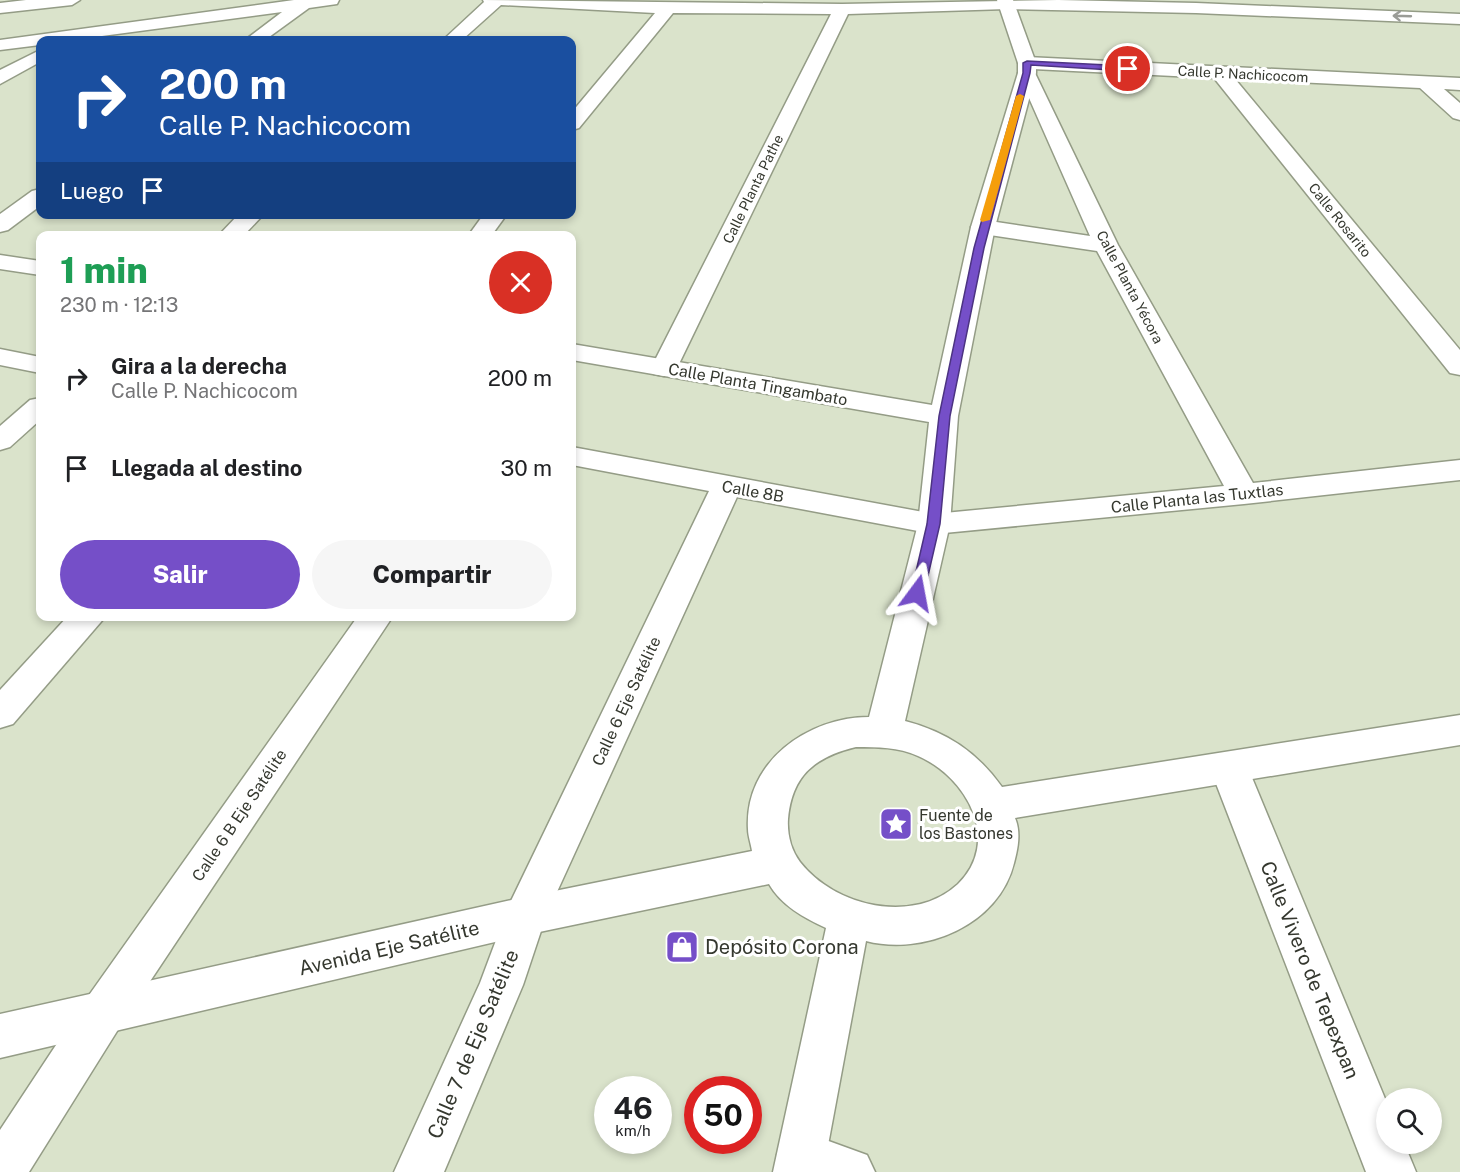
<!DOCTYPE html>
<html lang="es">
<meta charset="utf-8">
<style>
:root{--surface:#fff;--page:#f6f6f6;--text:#202124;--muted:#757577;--accent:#754fc8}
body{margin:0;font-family:"Public Sans",sans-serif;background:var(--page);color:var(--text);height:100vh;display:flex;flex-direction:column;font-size:22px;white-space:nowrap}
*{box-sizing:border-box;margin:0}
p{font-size:20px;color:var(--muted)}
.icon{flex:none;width:33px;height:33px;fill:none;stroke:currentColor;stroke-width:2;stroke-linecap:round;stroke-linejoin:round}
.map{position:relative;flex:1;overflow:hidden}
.panel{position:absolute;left:36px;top:231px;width:540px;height:390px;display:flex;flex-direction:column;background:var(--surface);border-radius:12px;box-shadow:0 3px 9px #0003}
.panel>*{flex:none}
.top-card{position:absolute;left:36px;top:36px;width:540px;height:183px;border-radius:12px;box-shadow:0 3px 9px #0003;background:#1a4fa0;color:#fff;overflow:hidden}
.controls{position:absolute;left:1376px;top:1088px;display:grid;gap:12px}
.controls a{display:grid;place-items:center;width:66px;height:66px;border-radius:50%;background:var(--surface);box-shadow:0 3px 9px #0003;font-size:30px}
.speed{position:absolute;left:594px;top:1076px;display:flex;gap:12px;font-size:30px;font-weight:700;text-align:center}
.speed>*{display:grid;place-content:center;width:78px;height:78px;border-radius:50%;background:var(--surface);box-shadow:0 3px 9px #0003;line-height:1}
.speed small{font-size:15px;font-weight:400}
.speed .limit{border:9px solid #d22;background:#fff;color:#111}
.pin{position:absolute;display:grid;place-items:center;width:51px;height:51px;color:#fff;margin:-26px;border:3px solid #fff;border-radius:50%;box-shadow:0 2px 6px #0007}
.me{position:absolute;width:66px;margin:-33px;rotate:13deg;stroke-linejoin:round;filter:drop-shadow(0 0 4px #0008)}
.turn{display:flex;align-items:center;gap:21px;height:126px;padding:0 24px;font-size:27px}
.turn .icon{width:78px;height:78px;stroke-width:2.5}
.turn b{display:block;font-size:42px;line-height:51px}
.then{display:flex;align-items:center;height:57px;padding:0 24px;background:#0003;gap:12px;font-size:22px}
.round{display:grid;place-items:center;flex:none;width:63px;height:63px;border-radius:32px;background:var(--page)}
.overview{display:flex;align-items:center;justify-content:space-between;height:102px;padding:0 24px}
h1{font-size:36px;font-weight:800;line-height:45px;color:#1e9e55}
.primary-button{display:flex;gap:12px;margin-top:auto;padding:12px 24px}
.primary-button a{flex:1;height:69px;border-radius:36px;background:var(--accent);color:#fff;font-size:24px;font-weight:800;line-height:69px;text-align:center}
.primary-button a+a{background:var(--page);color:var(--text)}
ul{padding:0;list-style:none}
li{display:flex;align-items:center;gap:18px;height:90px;padding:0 24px}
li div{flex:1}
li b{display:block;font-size:22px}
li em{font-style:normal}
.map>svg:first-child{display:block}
</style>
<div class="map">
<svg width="1460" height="1172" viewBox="0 0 1460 1172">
<rect width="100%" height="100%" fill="#dae3cb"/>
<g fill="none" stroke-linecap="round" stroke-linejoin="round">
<!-- street casing -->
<g stroke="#949c86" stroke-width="3">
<g id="street">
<polygon points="26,0 80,0 72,5 0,13 0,3"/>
<polygon points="294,0 339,0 337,4 309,8 265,40 245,40 282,12 72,40 40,40 40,45 0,50 0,40"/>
<polygon points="483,0 842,4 1058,0 1196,3 1460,14 1460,24 1196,13 1007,9 848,14 677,368 674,374 664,376 654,374 651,368 831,14 673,13 579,128 572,130 572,112 655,13 501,5 462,40 443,40 484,2"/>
<polygon points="40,50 40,62 0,84 0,70"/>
<polygon points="1027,57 1460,78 1460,90 1444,89 1460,103 1460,120 1453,118 1420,88 1235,79 1460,350 1460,375 1450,373 1214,78 1033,69 1118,245 1253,483 1460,460 1460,480 1244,504 934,534 737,497 546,916 523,985 444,1172 394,1172 480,983 510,903 709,491 572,465 572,447 934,514 1224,486 1097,251 983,234 975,232 971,227 975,222 983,220 1090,236 1018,73 1025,68 1018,63 1020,59"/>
<polygon points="40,189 40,206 8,230 0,232 0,214 32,191"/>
<polygon points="239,214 264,214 243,236 218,236"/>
<polygon points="484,214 507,214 491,236 468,236"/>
<polygon points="0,349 40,357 40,373 0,365"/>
<polygon points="40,398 40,420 10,447 0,450 0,426 30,400"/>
<polygon points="68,616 106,616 13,724 0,728 0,690"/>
<polygon points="358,616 393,616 119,1028 29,1172 0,1172 0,1130 87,998"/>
<polygon points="1229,753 1242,757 1248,768 1386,1101 1386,1143 1404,1143 1416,1172 1366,1172 1210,768 1216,757"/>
<polygon points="801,1131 867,1155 875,1172 784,1172 777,1155 784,1138"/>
</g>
</g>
<!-- secondary casing -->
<g stroke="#949c86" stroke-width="3">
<g id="secondary">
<path d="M997,0H1013L1036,63V73L995,227L958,416L950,524L905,721C947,732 977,752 1002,787L1460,715V745L1015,818C1021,832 1018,848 1014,863C999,925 924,956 866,941L823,1172H773L826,928C804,918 781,905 769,884L525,935L0,1058V1014L525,897L752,851C751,844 748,836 748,829C744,762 808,717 869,717L918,524L929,422L572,360V344L932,405L971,227L1018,73V63ZM856,747C878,747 898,747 918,756C967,777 1002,841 958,884C914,925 835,907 800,862C791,850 787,834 788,819C792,775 815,757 856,747Z"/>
<polygon points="0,255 40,261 40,275 0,269"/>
</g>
</g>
<!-- street -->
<use href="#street" fill="#fff" fill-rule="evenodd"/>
<!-- secondary -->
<use href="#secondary" fill="#fff" fill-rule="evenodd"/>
</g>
<!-- one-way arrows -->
<defs><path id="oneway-shaft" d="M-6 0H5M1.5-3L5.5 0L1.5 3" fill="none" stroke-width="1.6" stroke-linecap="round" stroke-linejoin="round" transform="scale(1.5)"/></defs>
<use stroke="#9a9c97" href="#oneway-shaft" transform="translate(1402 16) rotate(-178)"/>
<!-- route -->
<polygon fill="#754fc8" stroke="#4c3382" stroke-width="1.5" points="1027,61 1128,66 1132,69 1128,71 1031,65 1030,73 984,248 950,416 940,524 924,593 917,598 911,593 927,524 939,416 974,248 1023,73 1023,63"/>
<!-- slow -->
<polygon fill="#f59e0b" points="1020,94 1024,96 990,220 982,222 980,220 1016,96"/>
<!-- icons -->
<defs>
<g id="sight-square" transform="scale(1.725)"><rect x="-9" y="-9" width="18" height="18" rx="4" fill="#754fc8" stroke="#fff"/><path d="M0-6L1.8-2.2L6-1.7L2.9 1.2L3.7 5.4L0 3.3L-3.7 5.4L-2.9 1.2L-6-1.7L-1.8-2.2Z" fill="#fff"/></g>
<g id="shop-square" transform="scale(1.725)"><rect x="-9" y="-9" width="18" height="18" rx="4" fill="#754fc8" stroke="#fff"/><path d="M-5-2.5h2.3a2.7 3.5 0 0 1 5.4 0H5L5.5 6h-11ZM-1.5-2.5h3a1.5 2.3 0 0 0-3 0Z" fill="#fff"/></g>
</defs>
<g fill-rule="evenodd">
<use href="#sight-square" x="896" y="824"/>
<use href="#shop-square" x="682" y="947"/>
</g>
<g text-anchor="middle" stroke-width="6" stroke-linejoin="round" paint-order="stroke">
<!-- far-street labels -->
<g font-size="14" fill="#35382f" stroke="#fff">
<text transform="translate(1243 74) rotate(3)" y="5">Calle P. Nachicocom</text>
<text transform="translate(753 189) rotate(-64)" y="5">Calle Planta Pathe</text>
<text transform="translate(1340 220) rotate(51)" y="5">Calle Rosarito</text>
<text transform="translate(1130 287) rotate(62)" y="5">Calle Planta Yécora</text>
</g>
<!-- street labels -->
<g font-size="16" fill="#35382f" stroke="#fff">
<text transform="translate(758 384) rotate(10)" y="6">Calle Planta Tingambato</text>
<text transform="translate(753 491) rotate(10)" y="6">Calle 8B</text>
<text transform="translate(1197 498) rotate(-6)" y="6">Calle Planta las Tuxtlas</text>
<text transform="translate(626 701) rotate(-65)" y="6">Calle 6 Eje Satélite</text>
<text transform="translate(239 815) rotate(-56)" y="6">Calle 6 B Eje Satélite</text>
</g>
<!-- poi labels -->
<g font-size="16" fill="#35382f" stroke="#fff" text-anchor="start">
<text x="919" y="821">Fuente de<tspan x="919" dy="18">los Bastones</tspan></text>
</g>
<!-- near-poi labels -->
<g font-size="20" fill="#35382f" stroke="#fff" text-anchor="start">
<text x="705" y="954">Depósito Corona</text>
</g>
<!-- near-street labels -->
<g font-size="20" fill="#35382f" stroke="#fff">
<text transform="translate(389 948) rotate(-13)" y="7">Avenida Eje Satélite</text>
<text transform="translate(1310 970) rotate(68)" y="7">Calle Vivero de Tepexpan</text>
<text transform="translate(473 1044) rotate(-67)" y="7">Calle 7 de Eje Satélite</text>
</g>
</g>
</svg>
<div class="controls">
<a><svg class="icon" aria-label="search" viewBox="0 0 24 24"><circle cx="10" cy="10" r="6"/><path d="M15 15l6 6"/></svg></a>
</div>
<div class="speed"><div>46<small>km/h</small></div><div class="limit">50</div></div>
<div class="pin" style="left:1128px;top:69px;background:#d93025"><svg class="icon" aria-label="arrive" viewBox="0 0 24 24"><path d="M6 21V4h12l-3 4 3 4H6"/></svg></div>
<svg class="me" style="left:917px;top:593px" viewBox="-20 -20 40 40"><path d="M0-17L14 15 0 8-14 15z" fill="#754fc8" stroke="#fff" stroke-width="4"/></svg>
<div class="top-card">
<div class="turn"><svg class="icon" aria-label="right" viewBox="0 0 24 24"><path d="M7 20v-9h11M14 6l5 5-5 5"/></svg><div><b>200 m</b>Calle P. Nachicocom</div></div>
<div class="then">Luego<svg class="icon" aria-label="arrive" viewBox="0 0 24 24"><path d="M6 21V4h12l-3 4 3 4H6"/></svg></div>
</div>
<section class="panel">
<div class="overview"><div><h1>1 min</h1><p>230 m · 12:13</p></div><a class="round" style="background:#d93025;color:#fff"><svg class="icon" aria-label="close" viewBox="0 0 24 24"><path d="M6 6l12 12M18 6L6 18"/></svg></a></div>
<ul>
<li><svg class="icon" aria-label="right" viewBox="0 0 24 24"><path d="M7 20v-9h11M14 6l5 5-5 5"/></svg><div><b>Gira a la derecha</b><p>Calle P. Nachicocom</p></div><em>200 m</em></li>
<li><svg class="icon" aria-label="arrive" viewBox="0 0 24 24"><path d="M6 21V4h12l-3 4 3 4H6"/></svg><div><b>Llegada al destino</b></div><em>30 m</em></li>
</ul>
<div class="primary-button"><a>Salir</a><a>Compartir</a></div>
</section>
</div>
